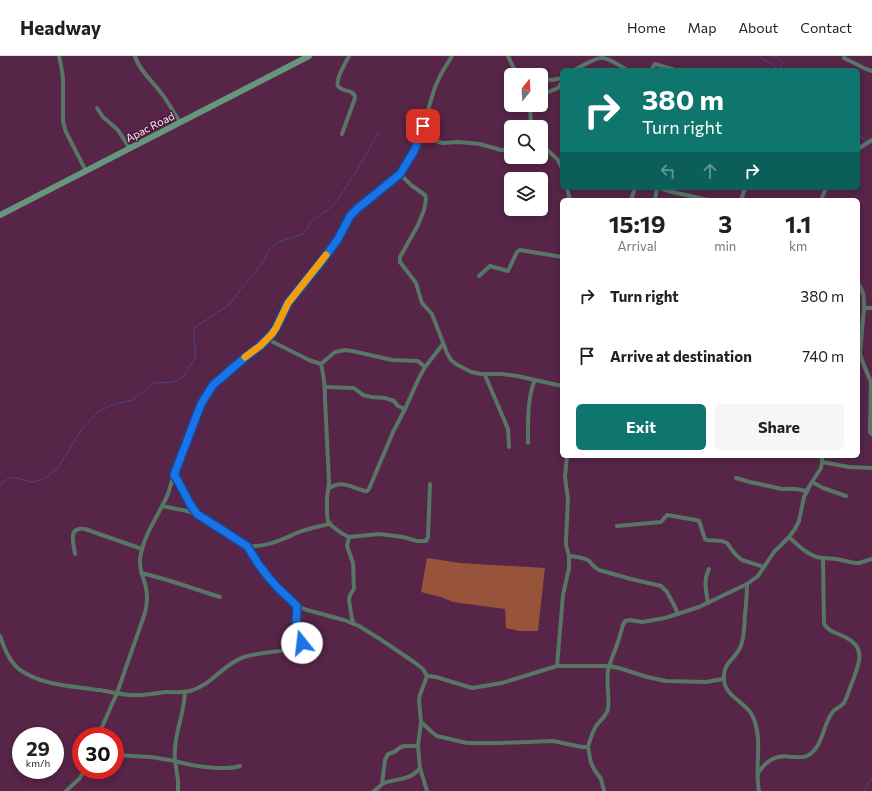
<!DOCTYPE html>
<style>
:root{--surface:#fff;--page:#f6f6f6;--text:#202124;--muted:#757577;--line:#e0e0e0;--accent:#0f766e}
body{margin:0;font-family:Commissioner,sans-serif;background:var(--page);color:var(--text);height:100vh;display:flex;flex-direction:column;font-size:15px;white-space:nowrap}
*{box-sizing:border-box;margin:0}
p{font-size:13px;color:var(--muted)}
.icon{flex:none;width:22px;height:22px;fill:none;stroke:currentColor;stroke-width:2;stroke-linecap:round;stroke-linejoin:round}
.map{position:relative;flex:1;overflow:hidden}
.drawer{position:absolute;left:560px;top:142px;width:300px;height:260px;display:flex;flex-direction:column;background:var(--surface);border-radius:6px;box-shadow:0 2px 6px #0003}
.drawer>*{flex:none}
.guide{position:absolute;left:560px;top:12px;width:300px;height:122px;border-radius:6px;box-shadow:0 2px 6px #0003;background:#0f766e;color:#fff;overflow:hidden}
.needle{width:26px;rotate:18deg}
.tools{position:absolute;left:504px;top:12px;display:grid;gap:8px}
.tools a{display:grid;place-items:center;width:44px;height:44px;border-radius:6px;background:var(--surface);box-shadow:0 2px 6px #0003;font-size:20px}
.speed{position:absolute;left:12px;top:671px;display:flex;gap:8px;font-size:20px;font-weight:700;text-align:center}
.speed>*{display:grid;place-content:center;width:52px;height:52px;border-radius:50%;background:var(--surface);box-shadow:0 2px 6px #0003;line-height:1}
.speed small{font-size:10px;font-weight:400}
.speed .limit{border:6px solid #d22;background:#fff;color:#111}
.pin{position:absolute;display:grid;place-items:center;width:34px;height:34px;color:#fff;margin:-17px;border-radius:8px;box-shadow:0 2px 6px #0006}
.me{position:absolute;width:44px;margin:-22px;rotate:344deg;stroke-linejoin:round;filter:drop-shadow(0 0 3px #0008)}
.turn{display:flex;align-items:center;gap:14px;height:84px;padding:0 16px;font-size:18px}
.turn .icon{width:52px;height:52px;stroke-width:2.5}
.turn b{display:block;font-size:28px;line-height:34px}
.lanes{display:flex;align-items:center;height:38px;padding:0 16px;background:#0003;justify-content:center;gap:20px;direction:ltr}
.lanes .off{opacity:.35}
.eta{display:flex;justify-content:space-evenly;align-items:center;height:68px;text-align:center}
.eta b{font-size:24px;font-weight:700;line-height:28px}
.action{display:flex;gap:8px;margin-top:auto;padding:8px 16px}
.action a{flex:1;height:46px;border-radius:6px;background:var(--accent);color:#fff;font-size:16px;font-weight:700;line-height:46px;text-align:center}
.action a+a{background:var(--page);color:var(--text)}
ul{padding:0;list-style:none}
li{display:flex;align-items:center;gap:12px;height:60px;padding:0 16px}
li div{flex:1}
li b{display:block;font-size:15px}
li em{font-style:normal}
header{display:flex;align-items:center;gap:24px;box-sizing:border-box;height:56px;padding:0 20px;background:var(--surface);border-bottom:1px solid var(--line)}
header strong{font-size:19px}
nav{display:flex;gap:22px;margin-inline-start:auto;font-size:14px}
.map>svg:first-child{display:block}
</style>
<header>
<strong>Headway</strong>
<nav><a>Home</a><a>Map</a><a>About</a><a>Contact</a></nav>
</header>
<div class="map">
<svg width="872" height="735" viewBox="0 0 872 735">
<rect width="100%" height="100%" fill="#562547"/>
<!-- forest -->
<polygon fill="#97543b" points="427,502 460,507 545,512 538,575 519,575 506,572 505,553 453,546 441,541 421,536"/>
<g fill="none" stroke-linecap="round" stroke-linejoin="round">
<!-- stream -->
<g stroke="#464782" stroke-width="1">
<polyline points="759,0 774,10 779,13 780,11 784,14"/>
<polyline points="775,0 782,6 781,10"/>
<polyline points="858,78 867,85"/>
<polyline points="0,430 3,426 11,421 20,423 32,426 44,423 57,413 82,373 98,356 114,348 132,344 144,335 154,327 173,326 183,321 196,300 194,283 194,272 230,248 240,234 265,204 268,194 278,186 303,178 313,164 328,154 337,145 360,109 378,77"/>
<polyline points="864,735 872,722"/>
</g>
<!-- street -->
<g stroke="#577665" stroke-width="4">
<polyline points="59,0 61,9 63,22 63,66 66,76 86,115"/>
<path d="M135,0C138,12 150,23 158,33C167,43 173,56 180,66"/>
<polyline points="508,0 517,19"/>
<polyline points="844,2 866,13 872,15"/>
<path d="M574,14C580,11 598,0 604,2C610,3 622,11 627,14"/>
<polyline points="651,14 655,8 675,14"/>
<polyline points="541,23 552,24 562,22"/>
<polyline points="541,39 558,32 562,26"/>
<polyline points="530,49 531,71"/>
<polyline points="97,52 103,61 118,74 130,93"/>
<path d="M342,78L355,42C354,32 342,37 338,30C335,24 346,6 349,0"/>
<polyline points="420,81 443,87 458,86 470,87 480,88 501,94 511,94"/>
<polyline points="541,88 558,104 562,113"/>
<polyline points="858,93 872,84"/>
<polyline points="400,118 411,129 425,139 426,143 424,154 418,169 400,201 400,206 416,227 422,247 432,258 447,297 451,304 456,308 471,316 481,318 502,318 517,320 562,330"/>
<polyline points="567,132 570,144"/>
<polyline points="660,132 668,135 708,144"/>
<polyline points="631,144 635,132"/>
<polyline points="655,144 657,132"/>
<polyline points="741,144 745,132"/>
<polyline points="821,144 826,132"/>
<polyline points="479,220 490,210 508,215 517,196 520,194 562,201"/>
<path d="M858,228C864,234 864,243 864,252H872"/>
<path d="M864,252L860,297C862,307 867,316 871,326H872"/>
<path d="M267,283L309,304L321,308C324,320 325,331 325,343L329,426L327,442V459L328,465L332,470L341,477L349,481L379,478L403,481L417,485H426L428,481L430,428"/>
<polyline points="321,308 335,296 345,294 352,295 392,304 418,305 425,311 443,288"/>
<polyline points="485,319 508,373 509,391"/>
<polyline points="871,326 870,372 870,376 872,378"/>
<polyline points="325,331 354,332 363,339 371,341 385,342 394,345 398,350 405,353"/>
<path d="M528,387C528,368 527,341 535,324"/>
<polyline points="822,406 849,411 872,412"/>
<path d="M174,419C182,431 187,446 197,457"/>
<polyline points="736,422 750,426 782,433 796,433 807,435"/>
<polyline points="812,426 823,432 846,440"/>
<path d="M329,432C343,424 350,431 365,435H367L369,433L393,376L405,353L418,324L425,311"/>
<polyline points="162,450 187,455 197,458 242,487 247,490 259,509 269,522 277,531 297,550 307,554 344,564 359,570 380,583 414,606 423,613 427,620 420,639 419,644 421,666 418,690 420,712 427,735"/>
<polyline points="617,470 661,466 667,459 696,464 699,465 705,483 707,484 722,485 727,487 735,498 742,504 764,511"/>
<polyline points="349,481 347,490 353,507 354,533 350,539 349,544 352,563 354,568"/>
<path d="M247,490C267,492 284,482 302,475C311,472 320,470 329,468"/>
<path d="M75,498C74,488 67,470 85,473L142,493"/>
<path d="M569,500C575,501 584,501 589,505C592,508 595,512 599,514L631,523L661,530L667,536L674,549L678,558"/>
<polyline points="823,502 836,503 855,507 859,507 872,503"/>
<path d="M141,517C168,523 194,533 220,541"/>
<path d="M747,528C747,538 746,549 745,559C744,570 745,581 740,592C734,604 722,608 724,624C725,640 745,646 752,659C764,683 754,710 759,735"/>
<path d="M708,547C706,534 703,525 709,513"/>
<path d="M0,580C4,592 10,607 20,614C44,630 72,630 99,634C112,636 125,640 139,639C148,639 157,637 166,636C174,636 182,637 190,635C211,630 223,608 244,601C262,595 283,597 301,590L302,586L296,571L297,550"/>
<polyline points="557,610 563,539 569,512 569,500 566,489 566,483 568,444 565,421 567,400"/>
<polyline points="427,620 436,621 472,632 502,627 557,610 609,610 618,586 623,569 625,565 630,564 642,566 665,562 699,551 747,528 758,520 774,496 789,481 795,473 799,465 804,441 810,429 821,412 822,406 822,400"/>
<path d="M185,636C184,660 173,680 175,705C192,710 223,715 240,710"/>
<path d="M421,666L433,677L437,680L467,687H500L553,685L582,691H588C590,684 592,677 596,670C600,664 606,661 608,653C610,638 605,624 609,610L619,612L647,621L666,625L706,626L723,623"/>
<path d="M98,680L117,637L145,557C147,549 148,541 146,532C144,522 139,514 140,503C143,479 159,459 168,438C170,431 172,424 175,417C184,394 192,371 201,349L206,340L213,329L242,303L260,290L272,278L276,272L288,247L322,205L338,183L350,159L358,152L400,118L414,95L420,81L435,31L441,18L452,0"/>
<polyline points="588,691 591,707 594,713 601,723 604,735"/>
<polyline points="115,699 151,701 175,705 178,724 178,735"/>
<path d="M758,717C767,704 776,698 792,701C797,701 803,702 807,700C823,692 823,668 832,657C835,652 841,651 844,647C848,639 850,631 853,624C860,606 866,591 845,581C837,577 829,576 824,568L823,502C809,501 799,490 789,481"/>
<polyline points="382,728 385,704 388,698 394,696 401,691 404,690 418,690"/>
<polyline points="66,735 79,723 85,714"/>
<path d="M374,735C378,733 380,729 384,727C398,722 410,725 420,712"/>
</g>
<!-- secondary -->
<polyline stroke="#66977d" stroke-width="6" points="0,159 309,0"/>
</g>
<g fill="none" stroke-linecap="round" stroke-linejoin="round">
<!-- route casing -->
<g stroke="#114b97" stroke-width="10">
<polyline id="route" points="302,587 296,571 297,550 277,531 269,522 259,509 247,490 197,458 190,448 178,425 174,419 201,348 206,340 213,329 242,304 260,290 272,278 276,272 288,247 322,205 338,183 350,160 358,152 400,118 414,95 420,80 423,70"/>
</g>
<!-- route -->
<use href="#route" stroke="#1a73e8" stroke-width="7"/>
<!-- slow -->
<polyline stroke="#f59e0b" stroke-width="7" points="245,301 260,290 272,278 276,272 288,247 326,199"/>
</g>
<g text-anchor="middle" stroke-width="3" stroke-linejoin="round" paint-order="stroke">
<!-- street labels -->
<g font-size="11" fill="#fceff6" stroke="#4b1a3c">
<text transform="translate(150 71) rotate(-27)" y="4">Apac Road</text>
</g>
</g>
</svg>
<div class="tools">
<a><svg class="needle" viewBox="-14 -14 28 28"><path d="M0-13l5 13h-10z" fill="#e53935"/><path d="M0 13l5-13h-10z" fill="#757577"/></svg></a>
<a><svg class="icon" aria-label="search" viewBox="0 0 24 24"><circle cx="10" cy="10" r="6"/><path d="M15 15l6 6"/></svg></a>
<a><svg class="icon" aria-label="layers" viewBox="0 0 24 24"><path d="M12 4l9 5-9 5-9-5zM3 14l9 5 9-5"/></svg></a>
</div>
<div class="speed"><div>29<small>km/h</small></div><div class="limit">30</div></div>
<div class="pin" style="left:423px;top:70px;background:#d93025"><svg class="icon" aria-label="arrive" viewBox="0 0 24 24"><path d="M6 21V4h12l-3 4 3 4H6"/></svg></div>
<svg class="me" style="left:302px;top:587px" viewBox="-20 -20 40 40"><circle r="19" fill="#fff"/><path d="M0-13L10 11 0 6-10 11z" fill="#1a73e8"/></svg>
<div class="guide">
<div class="turn"><svg class="icon" aria-label="right" viewBox="0 0 24 24"><path d="M7 20v-9h11M14 6l5 5-5 5"/></svg><div><b>380 m</b>Turn right</div></div>
<div class="lanes"><svg class="icon off" aria-label="left" viewBox="0 0 24 24"><path d="M17 20v-9H6M10 6l-5 5 5 5"/></svg><svg class="icon off" aria-label="ahead" viewBox="0 0 24 24"><path d="M12 20V5M6 11l6-6 6 6"/></svg><svg class="icon" aria-label="right" viewBox="0 0 24 24"><path d="M7 20v-9h11M14 6l5 5-5 5"/></svg></div>
</div>
<section class="drawer">
<div class="eta">
<div><b>15:19</b><p>Arrival</p></div>
<div><b>3</b><p>min</p></div>
<div><b>1.1</b><p>km</p></div>
</div>
<ul>
<li><svg class="icon" aria-label="right" viewBox="0 0 24 24"><path d="M7 20v-9h11M14 6l5 5-5 5"/></svg><div><b>Turn right</b></div><em>380 m</em></li>
<li><svg class="icon" aria-label="arrive" viewBox="0 0 24 24"><path d="M6 21V4h12l-3 4 3 4H6"/></svg><div><b>Arrive at destination</b></div><em>740 m</em></li>
</ul>
<div class="action"><a>Exit</a><a>Share</a></div>
</section>
</div>
